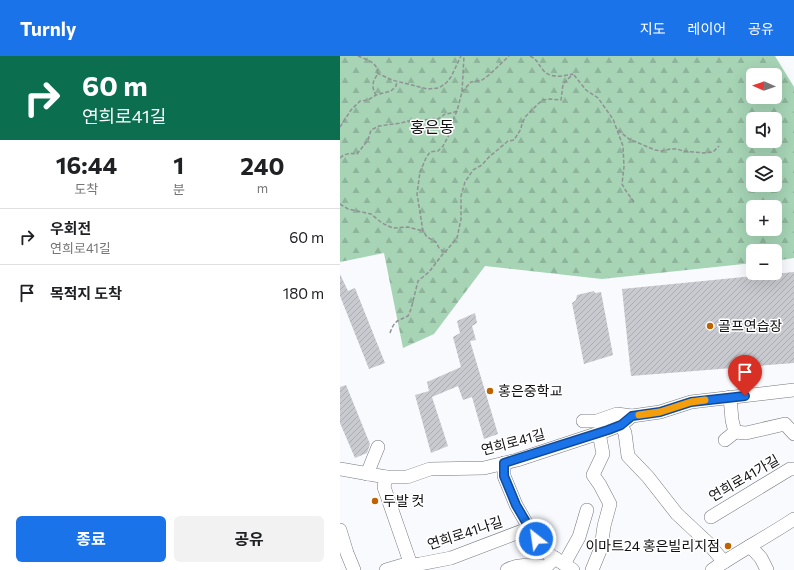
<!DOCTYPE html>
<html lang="ko">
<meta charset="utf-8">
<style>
:root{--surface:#fff;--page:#f2f2f2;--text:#202124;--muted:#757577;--line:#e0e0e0;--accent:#1a73e8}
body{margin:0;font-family:Commissioner,"Noto Sans KR",sans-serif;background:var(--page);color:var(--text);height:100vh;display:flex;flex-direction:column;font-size:15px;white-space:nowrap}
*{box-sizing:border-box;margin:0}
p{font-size:13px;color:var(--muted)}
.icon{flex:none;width:22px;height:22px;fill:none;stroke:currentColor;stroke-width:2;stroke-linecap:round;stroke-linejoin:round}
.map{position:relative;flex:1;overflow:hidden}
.sheet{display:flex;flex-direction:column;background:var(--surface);width:340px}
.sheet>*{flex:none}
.top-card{background:#0b6e4f;color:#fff;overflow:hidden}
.needle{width:26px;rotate:272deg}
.fabs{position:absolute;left:406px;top:12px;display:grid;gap:8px}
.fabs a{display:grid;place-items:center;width:36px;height:36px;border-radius:6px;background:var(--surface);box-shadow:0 4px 16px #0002;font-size:20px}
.pin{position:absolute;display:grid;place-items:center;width:34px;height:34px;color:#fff;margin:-41px -17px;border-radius:50% 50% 50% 0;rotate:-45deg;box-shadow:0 0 4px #0007}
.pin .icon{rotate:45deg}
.me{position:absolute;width:44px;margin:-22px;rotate:330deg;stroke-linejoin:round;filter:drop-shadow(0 0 3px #0008)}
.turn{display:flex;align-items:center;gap:14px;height:84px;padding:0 16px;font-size:18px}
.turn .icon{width:52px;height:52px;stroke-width:2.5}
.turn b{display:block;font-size:28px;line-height:34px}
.eta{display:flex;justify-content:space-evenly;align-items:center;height:68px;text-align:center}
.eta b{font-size:24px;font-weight:700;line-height:28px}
.action{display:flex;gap:8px;margin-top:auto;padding:8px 16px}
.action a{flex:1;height:46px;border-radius:6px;background:var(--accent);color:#fff;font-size:16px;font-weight:700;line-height:46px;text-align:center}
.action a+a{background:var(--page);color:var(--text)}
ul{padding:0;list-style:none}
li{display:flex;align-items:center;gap:12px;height:56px;padding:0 16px;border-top:1px solid var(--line)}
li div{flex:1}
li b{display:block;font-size:15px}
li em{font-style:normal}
header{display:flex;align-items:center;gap:24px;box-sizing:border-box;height:56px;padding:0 20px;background:var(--accent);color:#fff}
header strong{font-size:19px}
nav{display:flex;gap:22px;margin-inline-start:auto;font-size:14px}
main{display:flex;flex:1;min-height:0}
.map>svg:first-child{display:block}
</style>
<header>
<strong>Turnly</strong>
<nav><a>지도</a><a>레이어</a><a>공유</a></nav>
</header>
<main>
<section class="sheet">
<div class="top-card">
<div class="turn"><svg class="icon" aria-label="right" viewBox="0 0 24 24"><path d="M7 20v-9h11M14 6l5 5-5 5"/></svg><div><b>60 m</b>연희로41길</div></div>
</div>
<div class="eta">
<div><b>16:44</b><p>도착</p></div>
<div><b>1</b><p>분</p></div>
<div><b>240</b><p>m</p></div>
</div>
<ul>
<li><svg class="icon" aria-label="right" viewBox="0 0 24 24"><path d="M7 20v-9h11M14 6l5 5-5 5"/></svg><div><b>우회전</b><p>연희로41길</p></div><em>60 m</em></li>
<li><svg class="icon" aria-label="arrive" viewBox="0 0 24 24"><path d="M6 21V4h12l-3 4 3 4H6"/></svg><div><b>목적지 도착</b></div><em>180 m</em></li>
</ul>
<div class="action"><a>종료</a><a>공유</a></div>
</section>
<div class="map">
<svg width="454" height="514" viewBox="0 0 454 514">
<defs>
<pattern id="forest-firs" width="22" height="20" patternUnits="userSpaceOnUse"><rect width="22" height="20" fill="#a6d4b5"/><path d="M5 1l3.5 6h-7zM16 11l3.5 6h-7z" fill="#8eb59b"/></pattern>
<pattern id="building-hatch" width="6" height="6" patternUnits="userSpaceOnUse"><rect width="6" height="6" fill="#c8cacf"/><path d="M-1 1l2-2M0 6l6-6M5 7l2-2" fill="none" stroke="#abacb1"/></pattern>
</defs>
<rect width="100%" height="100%" fill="#f8fafe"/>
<!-- forest -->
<path fill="url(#forest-firs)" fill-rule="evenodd" d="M0,0H435L454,31V202L435,205V195H413V207L262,223L145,210L94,278L63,292L44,197L0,206ZM413,19H435V41H413ZM413,63H435V85H413ZM413,107H435V129H413ZM413,151H435V173H413Z"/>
<!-- building -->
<g fill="url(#building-hatch)">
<polygon points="454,216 454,307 291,320 282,233"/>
<polygon points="0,218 8,235 15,232 45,307 29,313 0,240"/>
<polygon points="254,235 255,237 261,236 273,299 244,308 232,247 236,244 237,239"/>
<polygon points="135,257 137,267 132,270 136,284 130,285 158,378 144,383 132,341 123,344 118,330 92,341 108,390 91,397 75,339 89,335 87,326 121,311 113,281 120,277 117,265"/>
<polygon points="6,329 30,388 27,397 15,402 0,367 0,331"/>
</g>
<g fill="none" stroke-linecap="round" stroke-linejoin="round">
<!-- minor casing -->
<g stroke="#75777c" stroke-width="14">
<g id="minor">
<polyline points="390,341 392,364 395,376"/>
<polyline points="243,365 257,365 277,358 292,360"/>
<polyline points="281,369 285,377 288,400 308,421 337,458 367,486 384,506"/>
<polyline points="395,376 406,377 445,368 454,378"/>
<polyline points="385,384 395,376"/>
<polyline points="164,407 164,420 176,449 201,493 233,514"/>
<polyline points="0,413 46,421 67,421 90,413 144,412 177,404 268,374 281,369 292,360 320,356 351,346 454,334"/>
<polyline points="27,418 38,391"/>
<polyline points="46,421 44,431 71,509 74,514"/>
<polyline points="371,461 450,413 454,413"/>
<polyline points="0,474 7,497 14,514"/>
<polyline points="410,490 421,502 427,514"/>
<polyline points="224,508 239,481 247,454"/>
<polyline points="46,514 63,509 71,509 80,508 111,502 190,472"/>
<path d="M167,514C178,507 194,510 206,511L215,502"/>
<polyline points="252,514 261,492 264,470 270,448 260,429 253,419 263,398 259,377"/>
<path d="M372,514C398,496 427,481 454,463"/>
</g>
</g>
<!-- path -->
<g stroke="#909194" stroke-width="1.5" stroke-dasharray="4 2" stroke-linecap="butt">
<path d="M18,0C25,3 40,7 37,18C37,20 35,22 34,24C32,30 33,34 36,39"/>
<path d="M190,0C198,4 198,8 203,14C210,23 224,20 233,18"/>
<polyline points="37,17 52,24 87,33 99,32 106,27 111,21 121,0"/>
<polyline points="234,19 246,34 258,42 273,63 283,90 284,111 282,128 286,135 294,146"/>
<polyline points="122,36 131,26 142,24 149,19 169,0"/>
<polyline points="0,71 11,54 20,45 28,44 36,39 51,35 56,30 57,25"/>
<polyline points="278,74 289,83 315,94 322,95 330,93 337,93 343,95 364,97 373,96 379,90"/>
<path d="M0,102C5,97 11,97 17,98L28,84L31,74L39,70L61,67L68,65L98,63L105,58L112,57L117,55"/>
<polyline points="0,148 8,153 31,158 42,167 48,170 53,172 68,171 83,175"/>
<polyline points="104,196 99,192 96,186 87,181 83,175 77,138 80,116 86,102 90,96 98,95 103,90 108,81 110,70 117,55 122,36 124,0"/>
<path d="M50,277C54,265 57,265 68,260L71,253L78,225L89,216L102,199L106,195L117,182L121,163V140L125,126L133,114L142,109L149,101L168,85L174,84L181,73L182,67L186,60L198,48L203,44L210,43L221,44L223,28L233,18"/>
</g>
<!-- minor -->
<use href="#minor" stroke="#fff" stroke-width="13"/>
</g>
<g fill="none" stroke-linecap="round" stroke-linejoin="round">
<!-- route casing -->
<g stroke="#114b97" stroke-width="10">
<polyline id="route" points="196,483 176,449 164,420 164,407 268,374 281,369 292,360 320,356 351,346 405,340"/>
</g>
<!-- route -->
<use href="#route" stroke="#1a73e8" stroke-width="7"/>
<!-- slow -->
<polyline stroke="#f59e0b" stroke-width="7" points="299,359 320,356 351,346 365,344"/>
</g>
<!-- markers -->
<g fill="#bd6400" stroke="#fff" stroke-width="1.5">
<circle cx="370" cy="270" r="4"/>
<circle cx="150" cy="335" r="4"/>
<circle cx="35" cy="445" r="4"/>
<circle cx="388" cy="490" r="4"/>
</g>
<g text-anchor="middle" stroke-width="3" stroke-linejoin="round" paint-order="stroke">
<!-- poi labels -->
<g font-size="14" fill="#111113" stroke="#fff" text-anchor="start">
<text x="378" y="275">골프연습장</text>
<text x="158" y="340">홍은중학교</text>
<text x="43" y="450">두발 컷</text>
<text x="380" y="495" text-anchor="end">이마트24 홍은빌리지점</text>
</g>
<!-- street labels -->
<g font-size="14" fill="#111113" stroke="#fff">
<text transform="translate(173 386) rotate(-15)" y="5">연희로41길</text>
<text transform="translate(404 422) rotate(-30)" y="5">연희로41가길</text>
<text transform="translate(125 477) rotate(-18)" y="5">연희로41나길</text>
</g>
<!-- quarter labels -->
<g font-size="16" fill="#111113" stroke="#fff">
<text x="92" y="77">홍은동</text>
</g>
</g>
</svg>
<div class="fabs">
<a><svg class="needle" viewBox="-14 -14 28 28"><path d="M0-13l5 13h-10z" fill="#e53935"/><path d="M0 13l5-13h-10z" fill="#757577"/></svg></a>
<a><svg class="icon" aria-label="sound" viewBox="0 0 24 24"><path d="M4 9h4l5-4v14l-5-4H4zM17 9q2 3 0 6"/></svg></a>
<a><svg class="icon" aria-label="layers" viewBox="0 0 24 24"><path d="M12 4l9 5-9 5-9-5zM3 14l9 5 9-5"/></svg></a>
<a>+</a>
<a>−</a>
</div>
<div class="pin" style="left:405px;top:340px;background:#d93025"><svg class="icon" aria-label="arrive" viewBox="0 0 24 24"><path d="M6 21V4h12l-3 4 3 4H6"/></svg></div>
<svg class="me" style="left:196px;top:483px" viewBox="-20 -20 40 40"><circle r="17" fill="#1a73e8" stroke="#fff" stroke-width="3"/><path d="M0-11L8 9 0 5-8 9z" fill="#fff"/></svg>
</div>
</main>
